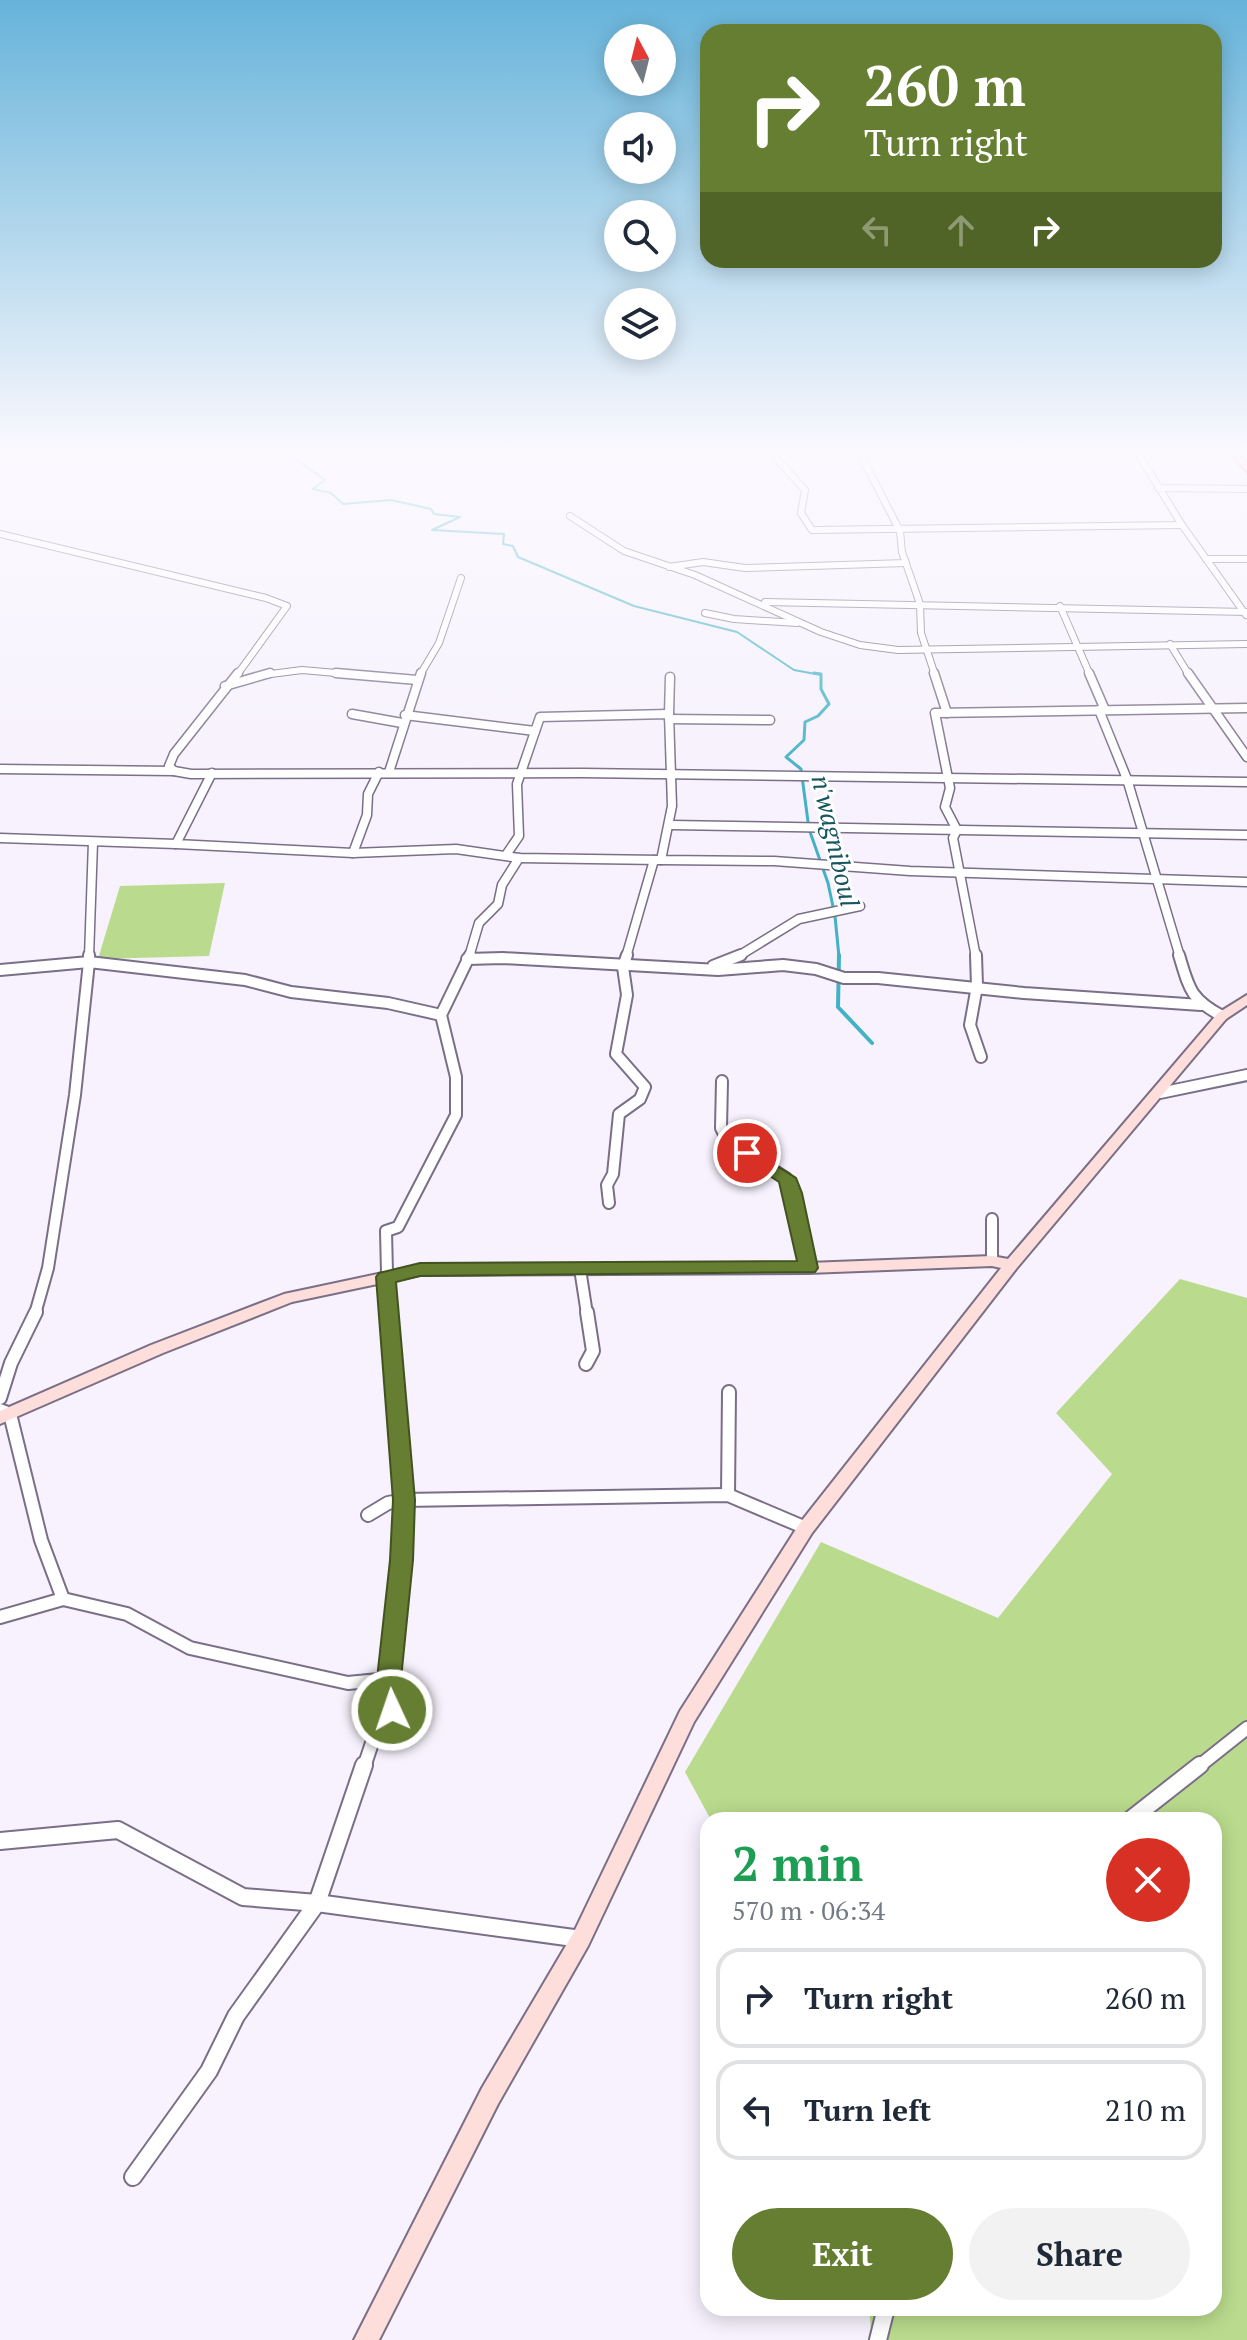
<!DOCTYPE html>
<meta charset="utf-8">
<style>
:root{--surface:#fff;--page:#f2f2f3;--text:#1f2937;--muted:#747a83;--line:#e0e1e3;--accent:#657e31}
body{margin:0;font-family:"PT Serif",serif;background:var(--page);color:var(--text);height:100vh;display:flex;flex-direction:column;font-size:30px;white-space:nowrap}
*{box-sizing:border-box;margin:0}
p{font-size:26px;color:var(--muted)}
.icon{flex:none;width:44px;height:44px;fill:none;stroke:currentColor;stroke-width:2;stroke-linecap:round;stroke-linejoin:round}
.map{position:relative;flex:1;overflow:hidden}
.drawer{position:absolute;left:700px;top:1812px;width:522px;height:504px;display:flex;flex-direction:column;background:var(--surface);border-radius:24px;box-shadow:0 4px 20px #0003}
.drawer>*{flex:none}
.guide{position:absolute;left:700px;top:24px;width:522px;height:244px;border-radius:24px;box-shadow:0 4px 20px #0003;background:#657e31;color:#fff;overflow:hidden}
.needle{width:52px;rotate:353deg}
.tools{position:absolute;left:604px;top:24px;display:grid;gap:16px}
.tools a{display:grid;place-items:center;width:72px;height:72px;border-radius:50%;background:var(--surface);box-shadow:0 4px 20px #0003;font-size:40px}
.pin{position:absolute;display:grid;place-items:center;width:68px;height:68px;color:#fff;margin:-34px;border:4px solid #fff;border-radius:50%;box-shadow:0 2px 8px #0007}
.me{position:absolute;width:88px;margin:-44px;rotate:357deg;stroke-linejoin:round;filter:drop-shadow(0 0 6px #0008)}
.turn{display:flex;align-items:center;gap:28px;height:168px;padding:0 32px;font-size:36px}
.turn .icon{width:104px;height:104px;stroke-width:2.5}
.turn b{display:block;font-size:56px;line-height:68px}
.lanes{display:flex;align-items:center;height:76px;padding:0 32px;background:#0003;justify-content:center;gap:40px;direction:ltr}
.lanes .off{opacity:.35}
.round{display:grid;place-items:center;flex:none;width:84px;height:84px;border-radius:42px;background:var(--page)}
.overview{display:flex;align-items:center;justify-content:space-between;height:136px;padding:0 32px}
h1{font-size:48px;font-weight:800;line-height:60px;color:#1e9e55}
.button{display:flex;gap:16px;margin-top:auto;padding:16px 32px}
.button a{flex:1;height:92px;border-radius:48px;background:var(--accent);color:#fff;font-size:32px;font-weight:800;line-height:92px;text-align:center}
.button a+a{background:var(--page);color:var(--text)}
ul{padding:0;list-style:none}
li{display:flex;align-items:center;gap:24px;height:100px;margin:0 16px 12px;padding:0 16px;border:4px solid var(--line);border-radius:24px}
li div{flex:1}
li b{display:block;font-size:30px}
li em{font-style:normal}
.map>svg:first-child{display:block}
</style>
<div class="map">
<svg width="1247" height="2340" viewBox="0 0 1247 2340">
<rect width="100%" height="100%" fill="#f7f2fd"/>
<!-- green -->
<g fill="#badb8d">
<polygon points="225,883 209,956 98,959 120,886"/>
<polygon points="1180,1279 1247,1298 1247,2340 872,2340 869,2308 1214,2308 1214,1820 711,1820 685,1772 821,1542 998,1618 1112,1474 1056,1413"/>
</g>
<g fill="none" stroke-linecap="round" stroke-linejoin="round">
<!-- stream-far2 -->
<polyline stroke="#43b2c4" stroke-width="2" points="285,452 325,480 313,489 331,493 343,504 391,500 431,509 434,514 460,517 432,530 504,534 503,544 513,546 518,557 634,606 737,632 794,670 821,675"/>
<!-- stream-far1 -->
<polyline stroke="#43b2c4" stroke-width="3" points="814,673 821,674 821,689 829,704 818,716 805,722 804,740 786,757 801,769 809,829 828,883 835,916 839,957"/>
<!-- stream -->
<polyline stroke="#43b2c4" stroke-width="4" points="839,955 838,1007 872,1043"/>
<!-- street-far4 casing -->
<g stroke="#7a6f87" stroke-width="8">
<g id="street-far4">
<polyline points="859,452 900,531 902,552 920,604 921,633 935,675"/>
<polyline points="1049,452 1105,452"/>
<polyline points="1137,452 1182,525 1246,615"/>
<polyline points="777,459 805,490 801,513 812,530 1182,525"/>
<polyline points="1158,488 1247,489"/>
<polyline points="570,516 624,551 695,575 821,632 860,645 898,650 1247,644"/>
<polyline points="0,534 266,598 287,606 237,675"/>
<polyline points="1206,559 1247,559"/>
<polyline points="669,567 703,562 745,568 906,563"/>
<polyline points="765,602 1247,612"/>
<polyline points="1060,606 1090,675"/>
<polyline points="705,613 734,619 797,623"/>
<polyline points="1170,644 1189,675"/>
<polyline points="263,675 302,670 359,675"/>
<polyline points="420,675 439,643 461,578"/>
</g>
</g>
<!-- street-far3 casing -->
<g stroke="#7a6f87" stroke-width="11">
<g id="street-far3">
<polyline points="238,673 174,754 169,766 174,771 191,774 583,773 1247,782"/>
<polyline points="336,673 417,680"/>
<polyline points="934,673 947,713"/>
<polyline points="1089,673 1105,710"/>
<polyline points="1188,673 1247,757"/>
<polyline points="225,686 270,673"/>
<polyline points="1099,710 1127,779 1180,957"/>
<polyline points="352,714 402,723"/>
<polyline points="669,714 670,677"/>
<polyline points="405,715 535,731"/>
<polyline points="669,719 770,720"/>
<polyline points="0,769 174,771"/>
<polyline points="389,772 421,673"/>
<polyline points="212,773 176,844 353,853 456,849 519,858 661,860"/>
<polyline points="671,825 1247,835"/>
<polyline points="0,838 176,844"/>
<polyline points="353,853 367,815 368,794 379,772"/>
<polyline points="506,855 519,836 517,784 540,717 669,714 672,806 661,860 774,861 910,871 1247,882"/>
<polyline points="89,957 93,842"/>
<polyline points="469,957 479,923 498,904 502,885 519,858"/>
<polyline points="626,957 654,860"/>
<polyline points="737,957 799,919 860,906"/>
<polyline points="976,957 953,838 957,830 945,807 950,788 935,713 1247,708"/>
</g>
</g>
<!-- street-far2 casing -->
<g stroke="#7a6f87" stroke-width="14">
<g id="street-far2">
<polyline points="976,955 977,986 970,1025 981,1057"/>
<path d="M1179,955C1189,988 1190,999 1222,1016"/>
<polyline points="467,959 503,958 718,970 783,965 816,969 844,978 878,978 1024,993 1201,1005"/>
<polyline points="713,966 741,955"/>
<polyline points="0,970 89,962 89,955"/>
<polyline points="722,1081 721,1128 728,1142 786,1178 793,1193 808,1268"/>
<polyline points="1160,1093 1247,1075"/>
<polyline points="609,1203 607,1185 613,1174 619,1114 640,1099 645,1087 616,1054 627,995 623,967 627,955"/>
<polyline points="992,1219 992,1261"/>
<polyline points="580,1269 587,1314"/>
<polyline points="35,1314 48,1268 75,1095 89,962 245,980 291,992 388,1003 441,1015"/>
<polyline points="388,1314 386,1231 398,1227 456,1115 456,1077 441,1015 470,955"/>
</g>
</g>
<!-- street-far1 casing -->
<g stroke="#7a6f87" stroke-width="16">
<g id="street-far1">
<polyline points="388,1312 404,1500 728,1495 806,1528"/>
<polyline points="586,1364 593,1351 587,1312"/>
<polyline points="0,1398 11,1363 36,1312"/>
<polyline points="0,1410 10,1414 41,1540 63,1599 127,1614 190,1648 348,1683 389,1679"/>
<polyline points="728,1495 729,1392"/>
<polyline points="0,1617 63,1599"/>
<polyline points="364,1767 375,1734 392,1710 389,1679 404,1500 388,1503 368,1515"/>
<polyline points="1198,1767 1247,1728"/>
</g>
</g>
<!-- street casing -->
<g stroke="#7a6f87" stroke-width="20">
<g id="street">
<polyline points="1130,1820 1200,1765"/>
<polyline points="0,1841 118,1830 243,1897 317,1903 581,1939"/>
<polyline points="133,2177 209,2071 236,2016 317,1903 364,1765"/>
<polyline points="878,2340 886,2308"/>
</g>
</g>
<!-- secondary casing -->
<g stroke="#7a6f87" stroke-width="4">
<polygon id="secondary" points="1247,995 1247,1005 1226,1019 1016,1269 812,1533 694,1722 588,1946 498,2104 379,2340 354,2340 482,2088 574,1932 680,1711 800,1523 1001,1268 992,1266 808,1273 420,1275 292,1302 163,1353 0,1424 0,1411 151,1345 284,1294 420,1265 808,1263 992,1256 1008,1259 1218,1013"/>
</g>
<!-- primary casing -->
<g stroke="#ae6a67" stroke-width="4">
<polygon id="primary" points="1229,452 1237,452 1247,463 1247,472"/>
</g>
<!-- street-far4 -->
<use href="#street-far4" stroke="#fff" stroke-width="6"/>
<!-- street-far3 -->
<use href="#street-far3" stroke="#fff" stroke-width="8"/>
<!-- street-far2 -->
<use href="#street-far2" stroke="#fff" stroke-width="10"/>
<!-- street-far1 -->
<use href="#street-far1" stroke="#fff" stroke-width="12"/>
<!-- street -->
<use href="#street" stroke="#fff" stroke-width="16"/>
<!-- secondary -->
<use href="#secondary" fill="#fddedb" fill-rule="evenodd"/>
<!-- primary -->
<use href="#primary" fill="#fabcb7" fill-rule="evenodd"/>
</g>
<!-- sky -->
<linearGradient id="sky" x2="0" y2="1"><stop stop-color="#66b3da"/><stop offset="0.58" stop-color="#fbf9fe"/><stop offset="1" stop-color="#fbf9fe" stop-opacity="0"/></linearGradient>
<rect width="1247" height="779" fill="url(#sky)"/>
<!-- route -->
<polygon fill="#657e31" stroke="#425220" stroke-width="2" points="747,1147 796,1178 802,1193 818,1268 815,1272 420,1276 396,1282 415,1500 413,1560 401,1679 404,1710 401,1718 392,1721 384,1718 377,1679 390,1560 393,1500 376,1277 379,1273 420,1263 797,1261 779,1182 741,1157 738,1153 741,1149"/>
<g text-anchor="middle" stroke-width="6" stroke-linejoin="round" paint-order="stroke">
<!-- far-water labels -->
<g font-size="26" font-style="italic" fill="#17555f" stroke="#fff">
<text transform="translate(835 841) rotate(77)" y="9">n'wagniboul</text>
</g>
</g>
</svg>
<div class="tools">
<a><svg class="needle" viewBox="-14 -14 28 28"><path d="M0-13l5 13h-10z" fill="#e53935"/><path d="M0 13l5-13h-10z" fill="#747a83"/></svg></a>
<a><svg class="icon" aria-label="sound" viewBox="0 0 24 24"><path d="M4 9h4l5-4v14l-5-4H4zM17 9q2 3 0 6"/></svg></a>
<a><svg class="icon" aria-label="search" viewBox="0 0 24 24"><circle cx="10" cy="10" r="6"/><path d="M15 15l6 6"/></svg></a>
<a><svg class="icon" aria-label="layers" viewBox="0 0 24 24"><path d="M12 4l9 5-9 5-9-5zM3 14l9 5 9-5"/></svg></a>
</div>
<div class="pin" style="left:747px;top:1153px;background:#d93025"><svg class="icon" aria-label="arrive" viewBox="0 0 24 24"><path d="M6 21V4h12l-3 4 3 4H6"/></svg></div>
<svg class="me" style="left:392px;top:1710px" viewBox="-20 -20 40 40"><circle r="17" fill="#657e31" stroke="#fff" stroke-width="3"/><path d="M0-11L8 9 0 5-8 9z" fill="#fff"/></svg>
<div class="guide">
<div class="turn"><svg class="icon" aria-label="right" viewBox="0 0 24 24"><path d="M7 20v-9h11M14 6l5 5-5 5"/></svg><div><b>260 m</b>Turn right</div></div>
<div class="lanes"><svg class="icon off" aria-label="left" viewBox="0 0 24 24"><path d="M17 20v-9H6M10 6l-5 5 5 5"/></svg><svg class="icon off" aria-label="ahead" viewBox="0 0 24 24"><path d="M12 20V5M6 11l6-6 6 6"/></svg><svg class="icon" aria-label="right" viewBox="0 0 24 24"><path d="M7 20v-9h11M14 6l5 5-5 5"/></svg></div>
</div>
<section class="drawer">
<div class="overview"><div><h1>2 min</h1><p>570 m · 06:34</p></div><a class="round" style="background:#d93025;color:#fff"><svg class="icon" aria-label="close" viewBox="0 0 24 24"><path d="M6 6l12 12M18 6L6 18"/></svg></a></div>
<ul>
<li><svg class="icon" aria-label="right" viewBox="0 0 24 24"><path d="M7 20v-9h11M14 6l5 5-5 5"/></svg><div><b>Turn right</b></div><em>260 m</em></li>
<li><svg class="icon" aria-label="left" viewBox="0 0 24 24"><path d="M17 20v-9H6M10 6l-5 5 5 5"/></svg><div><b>Turn left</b></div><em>210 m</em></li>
</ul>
<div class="button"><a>Exit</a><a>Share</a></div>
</section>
</div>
